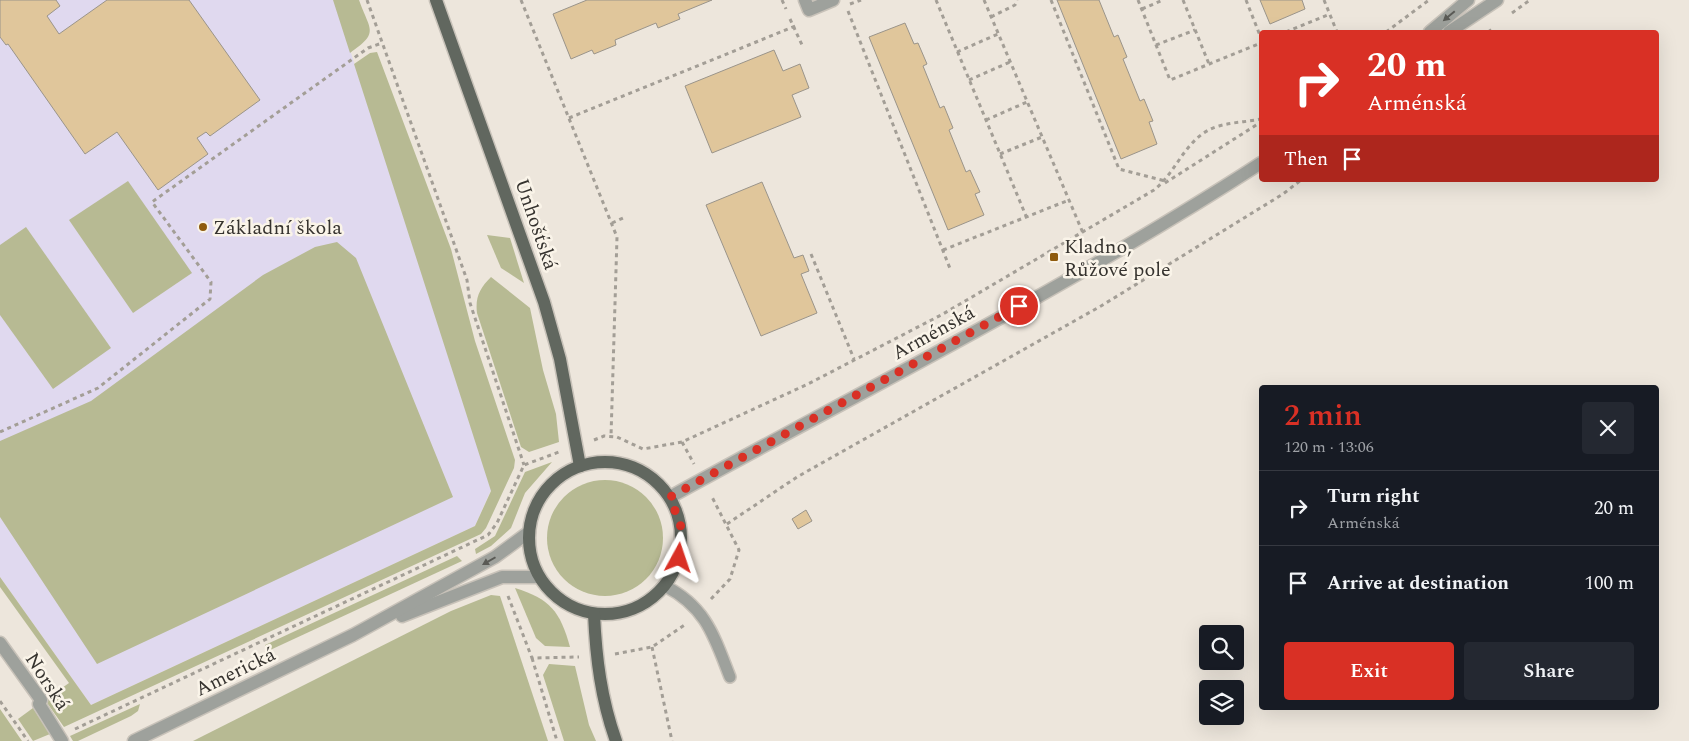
<!DOCTYPE html>
<meta charset="utf-8">
<style>
:root{--surface:#171b24;--page:#242831;--text:#f1f3f6;--muted:#9ea1a6;--line:#363941;--accent:#d93025}
body{margin:0;font-family:Spectral,serif;background:var(--page);color:var(--text);height:100vh;display:flex;flex-direction:column;font-size:19px;white-space:nowrap}
*{box-sizing:border-box;margin:0}
p{font-size:16px;color:var(--muted)}
.icon{flex:none;width:28px;height:28px;fill:none;stroke:currentColor;stroke-width:2;stroke-linecap:round;stroke-linejoin:round}
.map{position:relative;flex:1;overflow:hidden}
.drawer{position:absolute;left:1259px;top:385px;width:400px;height:325px;display:flex;flex-direction:column;background:var(--surface);border-radius:5px;box-shadow:0 5px 20px #0002}
.drawer>*{flex:none}
.guide{position:absolute;left:1259px;top:30px;width:400px;height:152px;border-radius:5px;box-shadow:0 5px 20px #0002;background:#d93025;color:#fff;overflow:hidden}
.buttons{position:absolute;left:1199px;top:625px;display:grid;gap:10px}
.buttons a{display:grid;place-items:center;width:45px;height:45px;border-radius:5px;background:var(--surface);box-shadow:0 5px 20px #0002;font-size:25px}
.pin{position:absolute;display:grid;place-items:center;width:42px;height:42px;color:#fff;margin:-21px;border:2px solid #fff;border-radius:50%;box-shadow:0 1px 5px #0007}
.me{position:absolute;width:55px;margin:-28px;rotate:5deg;stroke-linejoin:round;filter:drop-shadow(0 0 4px #0008)}
.turn{display:flex;align-items:center;gap:18px;height:105px;padding:0 25px;font-size:22px}
.turn .icon{width:65px;height:65px;stroke-width:2.5}
.turn b{display:block;font-size:35px;line-height:42px}
.then{display:flex;align-items:center;height:48px;padding:0 25px;background:#0003;gap:10px;font-size:19px}
.round{display:grid;place-items:center;flex:none;width:52px;height:52px;border-radius:5px;background:var(--page)}
.overview{display:flex;align-items:center;justify-content:space-between;height:85px;padding:0 25px}
h1{font-size:30px;font-weight:600;line-height:38px;color:var(--accent)}
.cta{display:flex;gap:10px;margin-top:auto;padding:10px 25px}
.cta a{flex:1;height:58px;border-radius:5px;background:var(--accent);color:#fff;font-size:20px;font-weight:600;line-height:58px;text-align:center}
.cta a+a{background:var(--page);color:var(--text)}
ul{padding:0;list-style:none}
li{display:flex;align-items:center;gap:15px;height:75px;padding:0 25px;border-top:1px solid var(--line)}
li div{flex:1}
li b{display:block;font-size:19px}
li em{font-style:normal}
.map>svg:first-child{display:block}
</style>
<div class="map">
<svg width="1689" height="741" viewBox="0 0 1689 741">
<rect width="100%" height="100%" fill="#ede6dc"/>
<!-- education -->
<polygon fill="#e0d9ef" points="0,0 334,0 491,490 475,526 91,705 0,577"/>
<!-- green -->
<g fill="#b7ba93">
<path d="M333,0H359C370,31 380,32 350,53Z"/>
<polygon points="377,52 451,249 475,341 515,460 514,468 486,528 481,534 64,727 45,700 69,683 0,587 0,577 91,705 475,526 491,491 354,64 370,53"/>
<polygon points="128,181 192,273 133,313 69,220"/>
<polygon points="26,227 111,348 53,389 0,315 0,245"/>
<polygon points="487,235 510,238 524,283 501,268"/>
<polygon points="337,242 356,258 453,497 97,664 0,517 0,441 91,401 263,275 315,247"/>
<path d="M491,277L530,308L543,370L556,414L559,442L529,452L521,447L477,313C475,297 480,288 491,277Z"/>
<polygon points="552,462 525,493 511,528 491,546 476,554 475,549 495,536 525,472"/>
<circle cx="605" cy="538" r="58"/>
<polygon points="457,556 462,561 268,651 265,645"/>
<path d="M515,588C550,599 560,611 570,647L545,646L536,638Z"/>
<polygon points="491,595 500,596 548,741 193,741 451,611"/>
<polygon points="549,664 575,666 589,725 596,741 564,741 543,675"/>
<polygon points="140,704 138,711 131,716 78,741 73,741 70,736"/>
<polygon points="33,708 50,734 33,741 18,719"/>
<polygon points="0,709 22,741 0,741"/>
</g>
<!-- building -->
<g fill="#e0c69b" stroke="#9a948a">
<polygon points="0,0 56,0 60,6 47,16 59,34 107,0 189,0 260,100 210,136 206,132 197,138 208,154 158,190 117,132 85,154 8,44 6,45 0,37"/>
<polygon points="587,0 712,0 678,14 680,19 658,28 656,23 615,40 616,45 594,54 592,50 571,59 553,14"/>
<polygon points="1057,0 1099,0 1114,37 1118,35 1127,57 1123,59 1140,101 1144,99 1153,121 1149,122 1157,144 1121,159"/>
<polygon points="1260,0 1302,0 1305,9 1270,24"/>
<polygon points="905,23 914,44 918,43 927,64 923,66 940,108 944,106 953,128 949,130 966,172 970,170 980,192 975,194 984,215 948,230 869,37"/>
<polygon points="774,50 783,71 800,64 809,88 792,95 801,117 712,153 685,86"/>
<polygon points="762,182 794,258 803,255 809,271 801,274 817,313 761,336 706,205"/>
<polygon points="806,510 812,521 798,529 792,519"/>
</g>
<g fill="none" stroke-linecap="round" stroke-linejoin="round">
<!-- lane casing -->
<g stroke="#c8c2b9" stroke-width="14">
<path id="lane" d="M665,586C706,607 714,636 730,677"/>
</g>
<!-- street casing -->
<g stroke="#c8c2b9" stroke-width="15">
<g id="street">
<polyline points="805,0 809,10 833,0"/>
<polyline points="1430,32 1468,0"/>
<polyline points="1449,32 1497,0"/>
<path d="M670,497C868,388 1071,286 1261,163"/>
<polyline points="402,616 502,577 539,577"/>
<polyline points="0,643 41,700 39,704 62,741"/>
<polyline points="134,741 353,635 495,557 529,532"/>
</g>
</g>
<!-- primary casing -->
<g stroke="#c8c2b9" stroke-width="15">
<g id="primary">
<polyline points="436,0 544,302 560,359 580,466"/>
<circle cx="605" cy="538" r="76"/>
<path d="M594,614C596,658 601,699 616,741"/>
</g>
</g>
<!-- path -->
<g stroke="#a39e96" stroke-width="3" stroke-dasharray="4 4" stroke-linecap="butt">
<polyline points="367,0 467,280 470,303 524,465"/>
<polyline points="521,0 617,237 611,436"/>
<polyline points="782,0 786,9"/>
<polyline points="936,0 1026,216"/>
<polyline points="984,0 1083,233"/>
<polyline points="1051,0 1119,169 1165,181"/>
<polyline points="1138,0 1170,80 1261,43"/>
<polyline points="1183,0 1209,64"/>
<polyline points="1246,0 1261,38"/>
<polyline points="1324,0 1337,32"/>
<polyline points="850,4 861,0"/>
<polyline points="1142,9 1163,0"/>
<polyline points="848,11 951,271"/>
<polyline points="1512,13 1530,0"/>
<polyline points="991,17 1015,5 1017,0"/>
<polyline points="790,19 803,47"/>
<polyline points="1286,32 1330,14"/>
<polyline points="1386,32 1429,0"/>
<polyline points="1488,32 1494,28"/>
<polyline points="1156,45 1195,30"/>
<polyline points="957,52 998,34"/>
<polyline points="969,80 1010,62"/>
<polyline points="569,118 798,25"/>
<polyline points="986,120 1027,102"/>
<polyline points="1000,154 1042,137"/>
<polyline points="1165,183 1261,122"/>
<polyline points="612,223 623,218"/>
<polyline points="943,250 1069,200"/>
<polyline points="811,254 854,359"/>
<polyline points="0,432 98,388 210,299 211,282 152,202 368,48 382,43"/>
<path d="M594,440L604,436L617,437L643,449L682,442L808,384L943,314L1154,190C1178,171 1186,135 1219,126C1233,122 1247,122 1261,119"/>
<polyline points="682,442 694,464"/>
<polyline points="727,524 797,477 1101,306 1283,194 1301,180"/>
<polyline points="508,596 532,658 579,657"/>
<polyline points="711,599 730,579 739,550 711,495"/>
<polyline points="652,647 672,741"/>
<polyline points="615,654 652,647 686,624"/>
<polyline points="532,658 557,741"/>
<polyline points="0,701 28,741"/>
<polyline points="75,729 488,535 497,523 524,465 559,452"/>
</g>
<!-- lane -->
<use href="#lane" stroke="#9ea19c" stroke-width="11"/>
<!-- street -->
<use href="#street" stroke="#9ea19c" stroke-width="12"/>
<!-- primary -->
<use href="#primary" stroke="#61675f" stroke-width="12"/>
</g>
<!-- one-way arrows -->
<defs><path id="oneway-solid" d="M-6-.8H1V-3.2L6.5 0L1 3.2V.8H-6Z" transform="scale(1.25)"/></defs>
<g fill="#5a5a55">
<use href="#oneway-solid" transform="translate(1449 16) rotate(140)"/>
<use href="#oneway-solid" transform="translate(489 561) rotate(150)"/>
</g>
<g fill="none" stroke-linecap="round" stroke-linejoin="round">
<!-- route -->
<polyline stroke="#d93025" stroke-width="9" stroke-dasharray="0 16.2" points="679,558 681,527 670,497 1019,306"/>
</g>
<!-- markers -->
<g fill="#8f5b0d" stroke="#faf4e9" stroke-width="2">
<circle cx="203" cy="227" r="5"/>
<rect x="1049" y="252" width="10" height="10" rx="2.5"/>
</g>
<g text-anchor="middle" stroke-width="5" stroke-linejoin="round" paint-order="stroke">
<!-- street labels -->
<g font-size="20" fill="#36332f" stroke="#faf4e9">
<text transform="translate(537 224) rotate(71)" y="7">Unhošťská</text>
<text transform="translate(933 332) rotate(-29)" y="7">Arménská</text>
<text transform="translate(235 671) rotate(-26)" y="7">Americká</text>
<text transform="translate(48 681) rotate(57)" y="7">Norská</text>
</g>
<!-- poi labels -->
<g font-size="20" fill="#36332f" stroke="#faf4e9" text-anchor="start">
<text x="213" y="234">Základní škola</text>
<text x="1064" y="253">Kladno,<tspan x="1064" dy="23">Růžové pole</tspan></text>
</g>
</g>
</svg>
<div class="buttons">
<a><svg class="icon" aria-label="search" viewBox="0 0 24 24"><circle cx="10" cy="10" r="6"/><path d="M15 15l6 6"/></svg></a>
<a><svg class="icon" aria-label="layers" viewBox="0 0 24 24"><path d="M12 4l9 5-9 5-9-5zM3 14l9 5 9-5"/></svg></a>
</div>
<div class="pin" style="left:1019px;top:306px;background:#d93025"><svg class="icon" aria-label="arrive" viewBox="0 0 24 24"><path d="M6 21V4h12l-3 4 3 4H6"/></svg></div>
<svg class="me" style="left:679px;top:558px" viewBox="-20 -20 40 40"><path d="M0-17L14 15 0 8-14 15z" fill="#d93025" stroke="#fff" stroke-width="4"/></svg>
<div class="guide">
<div class="turn"><svg class="icon" aria-label="right" viewBox="0 0 24 24"><path d="M7 20v-9h11M14 6l5 5-5 5"/></svg><div><b>20 m</b>Arménská</div></div>
<div class="then">Then<svg class="icon" aria-label="arrive" viewBox="0 0 24 24"><path d="M6 21V4h12l-3 4 3 4H6"/></svg></div>
</div>
<section class="drawer">
<div class="overview"><div><h1>2 min</h1><p>120 m · 13:06</p></div><a class="round"><svg class="icon" aria-label="close" viewBox="0 0 24 24"><path d="M6 6l12 12M18 6L6 18"/></svg></a></div>
<ul>
<li><svg class="icon" aria-label="right" viewBox="0 0 24 24"><path d="M7 20v-9h11M14 6l5 5-5 5"/></svg><div><b>Turn right</b><p>Arménská</p></div><em>20 m</em></li>
<li><svg class="icon" aria-label="arrive" viewBox="0 0 24 24"><path d="M6 21V4h12l-3 4 3 4H6"/></svg><div><b>Arrive at destination</b></div><em>100 m</em></li>
</ul>
<div class="cta"><a>Exit</a><a>Share</a></div>
</section>
</div>
